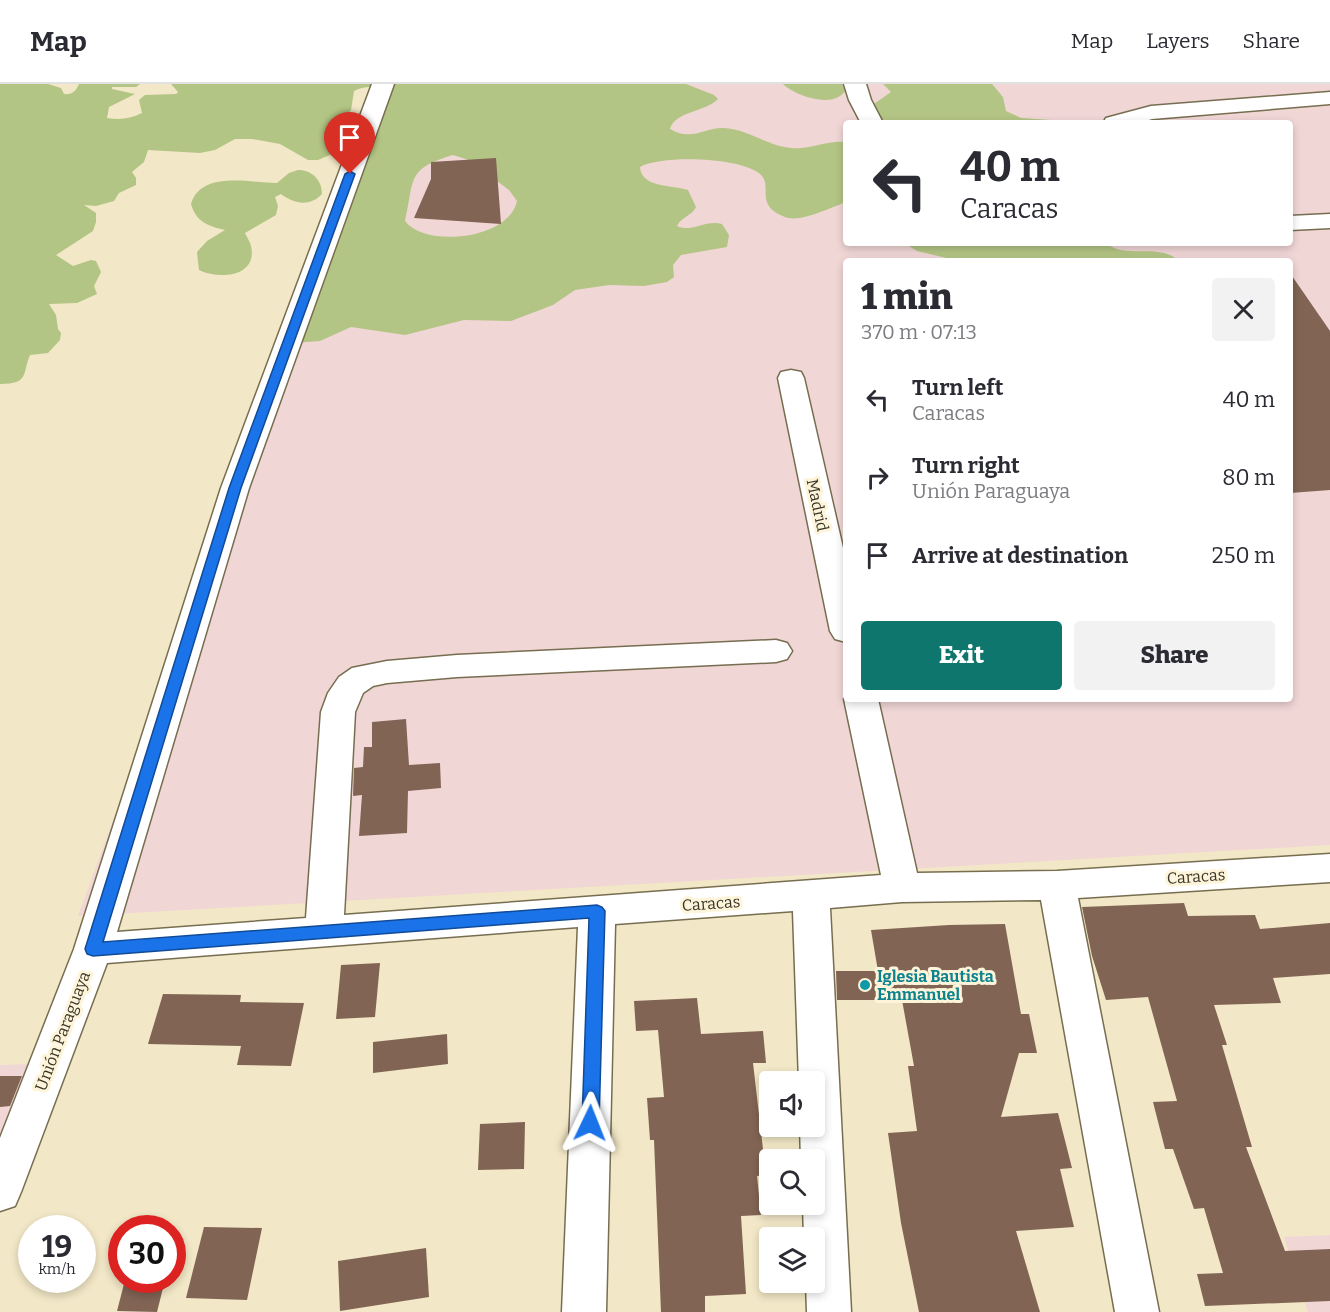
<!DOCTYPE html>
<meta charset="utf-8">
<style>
:root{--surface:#fff;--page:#f2f2f3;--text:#2b2b33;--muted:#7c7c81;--line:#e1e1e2;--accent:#0f766e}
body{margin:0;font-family:Bitter,serif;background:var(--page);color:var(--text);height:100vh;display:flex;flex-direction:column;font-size:22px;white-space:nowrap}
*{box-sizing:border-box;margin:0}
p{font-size:20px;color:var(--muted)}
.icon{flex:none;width:33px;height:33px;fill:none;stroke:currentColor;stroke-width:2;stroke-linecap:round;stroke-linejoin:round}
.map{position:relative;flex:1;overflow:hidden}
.side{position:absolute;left:843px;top:174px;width:450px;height:444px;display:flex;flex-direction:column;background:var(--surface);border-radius:6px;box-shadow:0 3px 9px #0003}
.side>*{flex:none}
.banner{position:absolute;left:843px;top:36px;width:450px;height:126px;border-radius:6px;box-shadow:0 3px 9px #0003;background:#fff;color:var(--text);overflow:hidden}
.fabs{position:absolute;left:759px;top:987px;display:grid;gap:12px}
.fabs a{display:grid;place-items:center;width:66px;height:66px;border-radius:6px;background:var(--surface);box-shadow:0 3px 9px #0003;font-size:30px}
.speed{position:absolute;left:18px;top:1131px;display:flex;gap:12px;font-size:30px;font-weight:700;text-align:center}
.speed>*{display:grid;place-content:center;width:78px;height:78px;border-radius:50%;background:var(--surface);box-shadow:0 3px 9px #0003;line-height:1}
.speed small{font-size:15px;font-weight:400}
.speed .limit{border:9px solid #d22;background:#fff;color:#111}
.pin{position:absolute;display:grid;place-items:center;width:51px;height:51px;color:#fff;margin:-62px -26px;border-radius:50% 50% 50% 0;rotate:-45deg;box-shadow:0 0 6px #0007}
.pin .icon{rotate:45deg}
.me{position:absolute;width:66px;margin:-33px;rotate:2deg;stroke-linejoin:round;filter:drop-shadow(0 0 4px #0008)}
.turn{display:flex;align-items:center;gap:21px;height:126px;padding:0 18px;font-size:27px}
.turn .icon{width:78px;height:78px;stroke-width:2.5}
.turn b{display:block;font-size:42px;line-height:51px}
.round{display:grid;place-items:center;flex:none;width:63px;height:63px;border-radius:6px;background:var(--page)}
.overview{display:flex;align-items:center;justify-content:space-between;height:102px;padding:0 18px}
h1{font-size:36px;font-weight:800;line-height:45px}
.action{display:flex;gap:12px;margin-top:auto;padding:12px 18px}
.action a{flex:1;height:69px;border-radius:6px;background:var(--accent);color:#fff;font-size:24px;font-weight:800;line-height:69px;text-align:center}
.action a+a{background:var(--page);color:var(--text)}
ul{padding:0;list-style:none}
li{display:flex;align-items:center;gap:18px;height:78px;padding:0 18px}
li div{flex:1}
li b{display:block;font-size:22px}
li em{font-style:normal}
header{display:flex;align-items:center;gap:36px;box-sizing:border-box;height:84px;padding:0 30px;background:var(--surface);border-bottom:2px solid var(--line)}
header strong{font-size:28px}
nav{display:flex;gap:33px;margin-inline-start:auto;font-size:21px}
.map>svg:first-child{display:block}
</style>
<header>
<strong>Map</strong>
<nav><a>Map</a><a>Layers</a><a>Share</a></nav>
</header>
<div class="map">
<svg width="1330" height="1228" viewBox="0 0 1330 1228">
<rect width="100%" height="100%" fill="#f2e7c6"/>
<!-- industrial -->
<g fill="#f1d6d6" fill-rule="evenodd">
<path d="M383,0H1330V761L78,832ZM846,39H1290V159H846ZM846,177H1290V615H846Z"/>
<polygon points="34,980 0,1067 0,981"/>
<polygon points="1330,1151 1330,1228 1308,1228 1284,1153"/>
</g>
<!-- green -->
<g fill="#b3c584" fill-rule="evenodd">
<path d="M0,0H48L61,4L64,10C72,11 76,7 79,0H140L136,3H112V5L135,10L109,23L107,34C120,36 130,35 142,29L139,16L145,11L176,10L178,8L171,0H389C377,4 364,1 354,7L351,26L343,37L349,54L339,67L318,76H308L280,60L252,55H235L215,66L200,69L148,66L144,78L132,88L136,94V101L119,109L114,117L96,122L84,121L96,129V138L93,147L56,171L73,182L91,176L96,177L101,188L94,202L97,210L77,219L49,220L56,231L58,245L61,249L60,256L48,269L30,271C22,289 30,300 0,300Z"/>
<path d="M391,0H686L714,11L718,15C706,28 675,27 670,45C693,58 704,43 724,44C748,45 767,62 791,64C809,66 827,56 846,58V118C829,124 801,139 785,133C753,121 774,102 760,90C740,73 662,71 640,83C641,104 673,101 688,106L696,123C692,132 681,133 677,142C692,149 706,135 722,140L729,151L727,163L681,171L673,181L674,193L667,198L644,202L609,201L575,206L553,221L511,237L464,236L405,251L351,243L320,257L294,259L328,176L333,172L329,167L314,160V155L321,144ZM453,71L478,79L486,89L509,106L517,117C509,156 425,164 405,137C415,96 405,85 453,71Z"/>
<path d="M783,0H842L845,7C834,25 795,12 783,0Z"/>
<polygon points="883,0 992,0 1003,13 1006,27 1021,34 1051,36 1053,39 877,39 871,22 891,8"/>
<path d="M298,86C312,86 322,96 322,110C310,123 294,120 281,110L275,113L278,122L276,131L245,149C247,153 250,158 251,162C258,193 219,196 199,186L197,168L207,157L225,146C208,142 196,138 191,120C201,86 251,99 277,99L289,89Z"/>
<path d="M904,159H1106C1126,176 1159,158 1179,177L955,176L917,167Z"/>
</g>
<!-- building -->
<g fill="#816454">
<polygon points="496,74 501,140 414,134 431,95 431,78"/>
<polygon points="1290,189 1330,247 1330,406 1290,409"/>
<polygon points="406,635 409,681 440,679 441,704 408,707 407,749 359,752 362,711 353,712 354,684 363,683 364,663 372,663 372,638"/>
<polygon points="1184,819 1188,832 1255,831 1260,845 1330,839 1330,890 1273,894 1281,919 1214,921 1227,961 1222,961 1252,1063 1246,1063 1285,1167 1330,1165 1330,1217 1205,1222 1197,1190 1223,1189 1204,1124 1194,1125 1173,1065 1165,1065 1153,1018 1177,1017 1148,913 1106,916 1092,872 1082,823"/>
<polygon points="1005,840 1021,930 1029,930 1037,969 1019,969 1001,1033 1058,1029 1072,1084 1060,1085 1074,1143 1016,1147 1040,1228 919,1228 901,1139 888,1049 917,1047 908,982 914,982 902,916 837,916 836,887 878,887 871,846 949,841"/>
<polygon points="380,879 375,933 336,935 341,881"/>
<polygon points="163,910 241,911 240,918 304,919 291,982 237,981 241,962 148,960"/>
<polygon points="697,914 701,950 763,947 766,979 753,979 766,1091 757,1092 761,1131 741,1132 746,1210 705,1212 705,1228 661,1228 654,1056 650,1056 647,1014 664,1013 658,946 636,947 634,917"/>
<polygon points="447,950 448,980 373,989 373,958"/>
<polygon points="0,992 22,992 10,1022 0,1023"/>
<polygon points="525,1038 524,1085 478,1086 480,1040"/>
<polygon points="204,1143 262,1144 247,1216 186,1214"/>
<polygon points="426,1164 429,1213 340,1227 338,1177"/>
<polygon points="125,1196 165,1196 157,1228 117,1227"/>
</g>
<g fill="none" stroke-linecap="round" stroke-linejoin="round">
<!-- minor casing -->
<g stroke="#776d50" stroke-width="3">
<g id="minor">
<polygon points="372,0 394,0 249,404 117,848 306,834 321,628 328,609 339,593 352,584 387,577 457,571 776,556 787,559 792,567 787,575 776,578 457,593 387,599 373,602 363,609 355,628 344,831 881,791 844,615 846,612 846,615 878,615 917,789 1057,787 1330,770 1330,798 1078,814 1159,1228 1115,1228 1041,816 902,818 830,824 851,1228 807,1228 806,1198 814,1198 814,1154 804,1154 803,1120 814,1120 814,1076 801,1076 800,1042 814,1042 814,998 799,998 793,827 615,840 606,1228 562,1228 578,843 107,879 21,1108 15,1122 0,1127 0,1054 74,865 221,404"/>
<polygon points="844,0 866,0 871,16 883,39 861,39 849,16"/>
<polygon points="1330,8 1330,20 1152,35 1139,39 1103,39 1106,34 1151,22"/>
<polygon points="1330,130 1330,144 1290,146 1290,132"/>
<polygon points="791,286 801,288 804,294 846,477 846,558 835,555 830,547 778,294 781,288"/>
</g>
</g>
<!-- minor -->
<use href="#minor" fill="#fff" fill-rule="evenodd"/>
</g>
<!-- route -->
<polygon fill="#1a73e8" stroke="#114b97" stroke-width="1.5" points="350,87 355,90 241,404 103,858 597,821 602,823 605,827 599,1039 596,1045 590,1047 584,1045 582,1039 589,834 93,872 87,870 85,865 229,404 345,90"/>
<!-- markers -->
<circle fill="#0f9aa8" stroke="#fdf4da" stroke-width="2" cx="865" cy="901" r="6"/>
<g text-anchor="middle" stroke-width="6" stroke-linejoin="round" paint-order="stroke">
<!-- street labels -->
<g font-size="16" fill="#393528" stroke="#fdf4da">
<text transform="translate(818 421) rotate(78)" y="6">Madrid</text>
<text transform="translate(1196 792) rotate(-4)" y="6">Caracas</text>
<text transform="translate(711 819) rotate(-4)" y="6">Caracas</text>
<text transform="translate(62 947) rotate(-69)" y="6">Unión Paraguaya</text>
</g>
<!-- culture labels -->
<g font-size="16" font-weight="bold" fill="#0d838f" stroke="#fdf4da" text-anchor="start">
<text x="877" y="898">Iglesia Bautista<tspan x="877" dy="18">Emmanuel</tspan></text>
</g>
</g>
</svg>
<div class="fabs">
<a><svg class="icon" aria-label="sound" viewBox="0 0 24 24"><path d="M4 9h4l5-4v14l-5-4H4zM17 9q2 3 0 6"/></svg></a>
<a><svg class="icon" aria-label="search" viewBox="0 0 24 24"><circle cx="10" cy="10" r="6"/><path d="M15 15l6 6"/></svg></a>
<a><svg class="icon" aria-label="layers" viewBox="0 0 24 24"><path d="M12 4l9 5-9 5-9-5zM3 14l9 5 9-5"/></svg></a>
</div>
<div class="speed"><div>19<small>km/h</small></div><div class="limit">30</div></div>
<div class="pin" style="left:350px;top:90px;background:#d93025"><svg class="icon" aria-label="arrive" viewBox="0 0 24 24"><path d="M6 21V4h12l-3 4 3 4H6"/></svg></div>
<svg class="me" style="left:590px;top:1039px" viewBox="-20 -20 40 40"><path d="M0-17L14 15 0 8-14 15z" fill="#1a73e8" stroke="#fff" stroke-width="4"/></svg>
<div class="banner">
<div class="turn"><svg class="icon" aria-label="left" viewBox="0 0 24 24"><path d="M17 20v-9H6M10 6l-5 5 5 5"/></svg><div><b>40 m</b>Caracas</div></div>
</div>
<section class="side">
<div class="overview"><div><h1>1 min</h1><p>370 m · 07:13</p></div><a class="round"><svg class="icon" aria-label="close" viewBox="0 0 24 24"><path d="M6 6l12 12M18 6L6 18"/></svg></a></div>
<ul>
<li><svg class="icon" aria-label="left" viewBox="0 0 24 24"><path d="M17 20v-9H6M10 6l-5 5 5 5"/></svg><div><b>Turn left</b><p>Caracas</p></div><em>40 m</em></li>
<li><svg class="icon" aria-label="right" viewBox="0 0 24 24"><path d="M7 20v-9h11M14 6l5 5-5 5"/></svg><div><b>Turn right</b><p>Unión Paraguaya</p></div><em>80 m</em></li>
<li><svg class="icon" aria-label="arrive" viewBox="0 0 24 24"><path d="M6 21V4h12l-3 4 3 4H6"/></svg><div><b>Arrive at destination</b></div><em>250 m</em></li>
</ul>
<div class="action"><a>Exit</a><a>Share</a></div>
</section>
</div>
